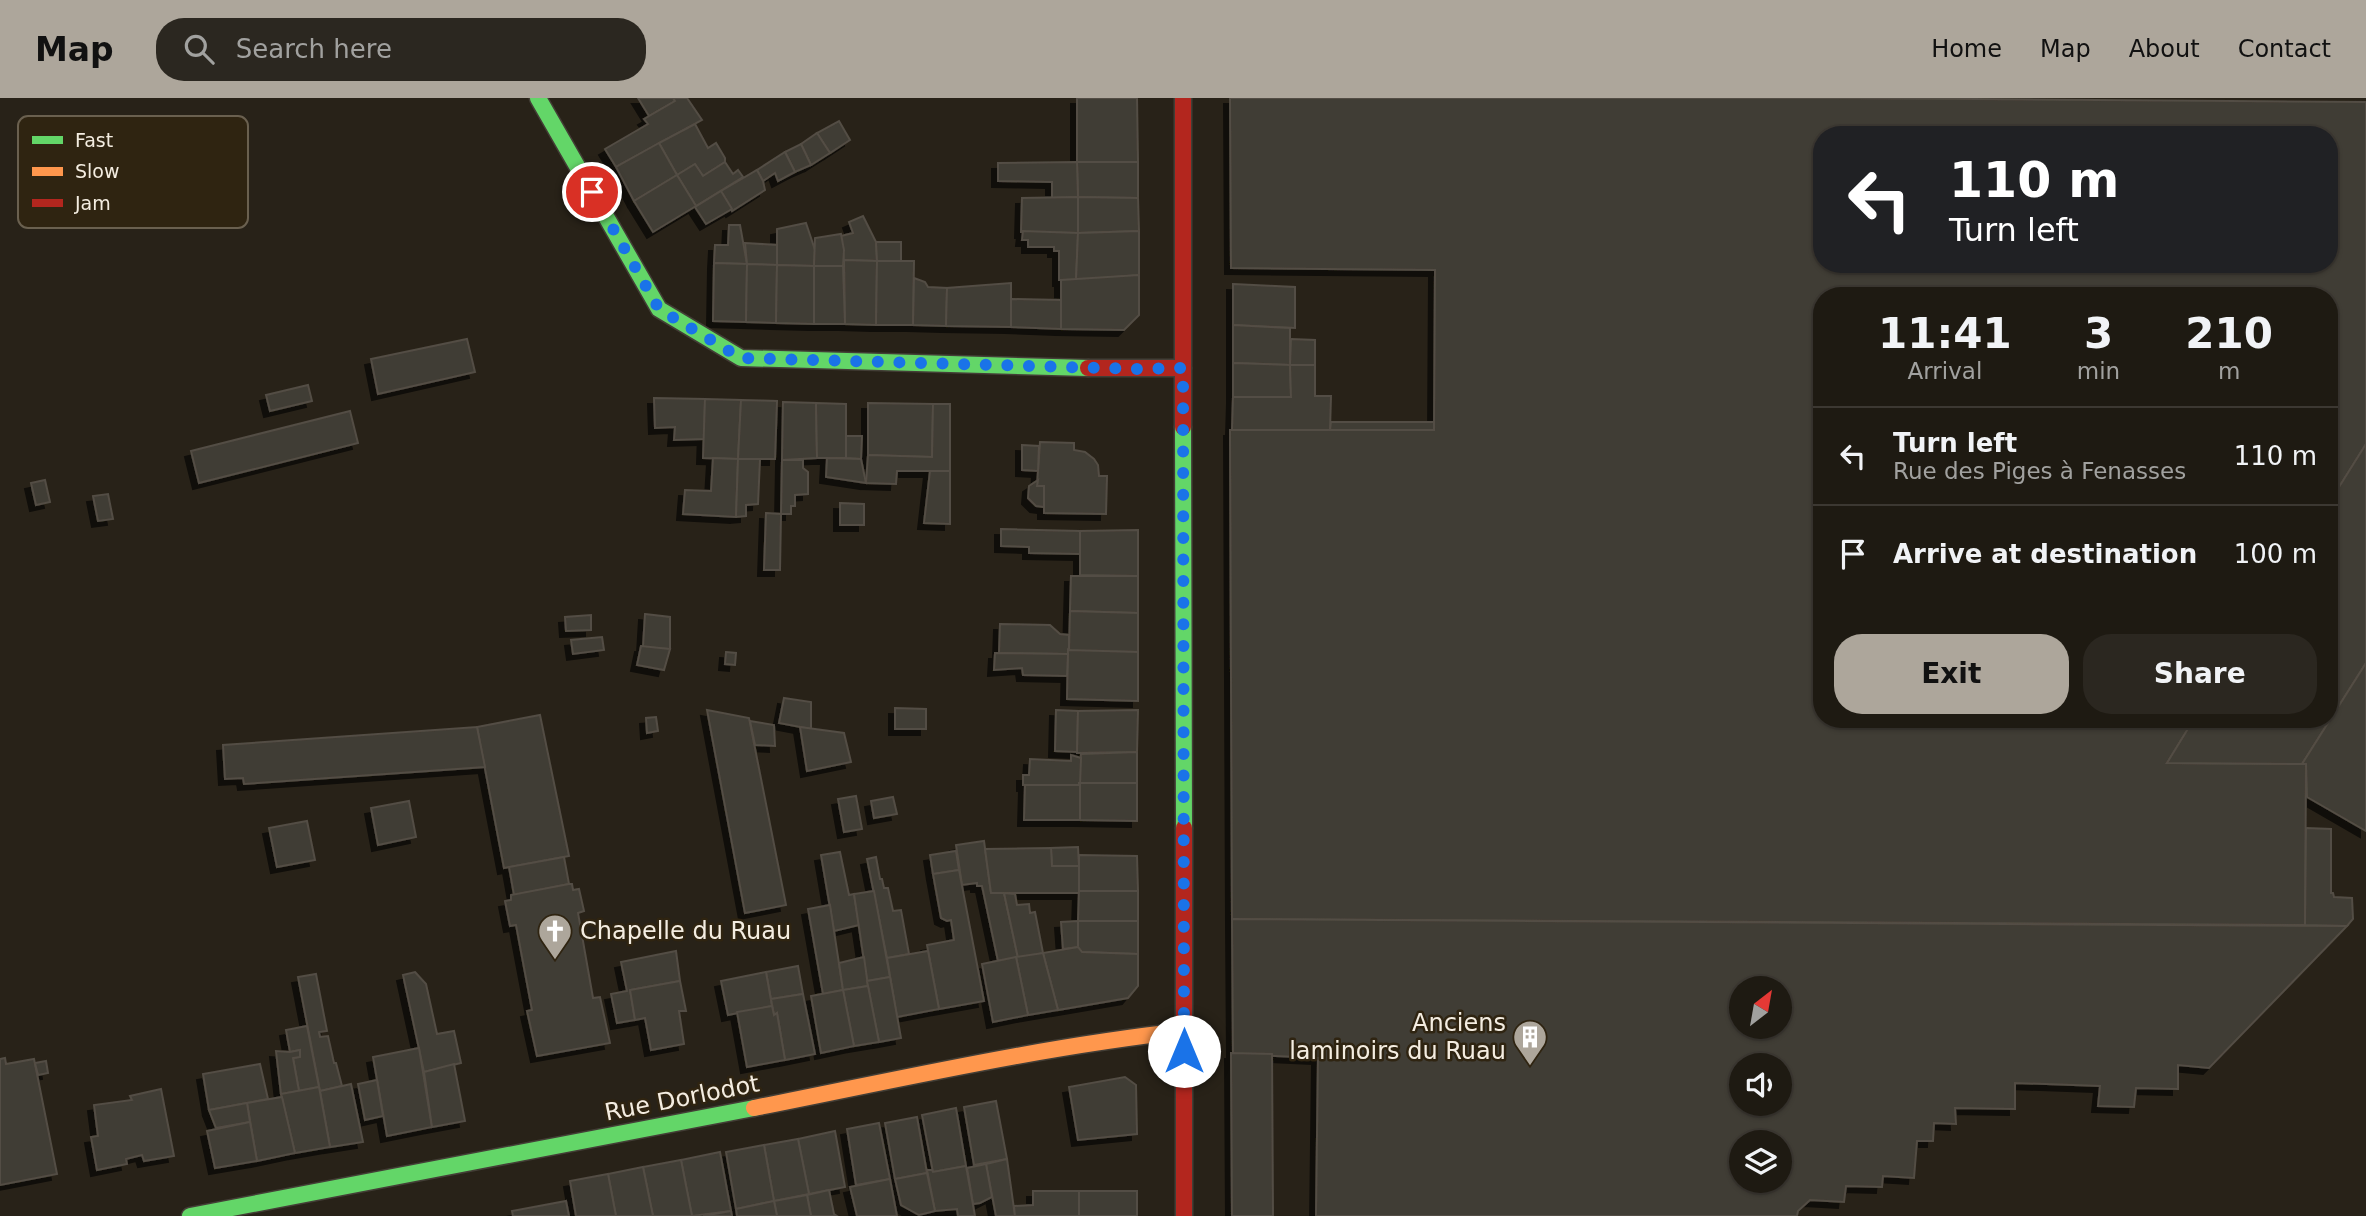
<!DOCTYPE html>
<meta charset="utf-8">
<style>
:root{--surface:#1e1a12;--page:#2b2720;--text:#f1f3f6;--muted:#a1a19f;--line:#3c3832;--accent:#ada69b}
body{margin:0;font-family:"DejaVu Sans",sans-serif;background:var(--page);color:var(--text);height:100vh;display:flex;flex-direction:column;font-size:26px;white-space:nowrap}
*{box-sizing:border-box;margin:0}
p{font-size:23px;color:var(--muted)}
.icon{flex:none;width:38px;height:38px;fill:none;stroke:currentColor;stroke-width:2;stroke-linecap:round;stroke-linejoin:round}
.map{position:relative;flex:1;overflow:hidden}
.sheet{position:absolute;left:1813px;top:189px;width:525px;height:441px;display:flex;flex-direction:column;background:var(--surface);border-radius:28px;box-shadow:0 2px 5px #0004,0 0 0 2px var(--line)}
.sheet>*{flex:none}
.banner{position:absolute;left:1813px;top:28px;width:525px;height:147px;border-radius:28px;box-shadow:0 2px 5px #0004,0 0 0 2px var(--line);background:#202124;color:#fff;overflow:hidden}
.needle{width:46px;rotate:31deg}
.fabs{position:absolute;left:1729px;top:878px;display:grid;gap:14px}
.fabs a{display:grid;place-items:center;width:63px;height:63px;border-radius:50%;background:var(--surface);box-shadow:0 2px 5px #0004,0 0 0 2px var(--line);font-size:35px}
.pin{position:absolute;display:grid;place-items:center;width:60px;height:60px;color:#fff;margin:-30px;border:4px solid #fff;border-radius:50%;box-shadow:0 2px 7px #0007}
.me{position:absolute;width:77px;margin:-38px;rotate:0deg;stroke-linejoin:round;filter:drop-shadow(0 0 5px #0008)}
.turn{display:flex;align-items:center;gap:24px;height:147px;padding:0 21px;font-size:32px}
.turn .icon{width:91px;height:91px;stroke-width:2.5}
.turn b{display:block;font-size:49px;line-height:60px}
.eta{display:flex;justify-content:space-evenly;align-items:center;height:119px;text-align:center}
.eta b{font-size:42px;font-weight:700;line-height:49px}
.button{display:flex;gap:14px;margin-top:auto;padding:14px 21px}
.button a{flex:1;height:80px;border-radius:28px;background:var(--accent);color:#111;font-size:28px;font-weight:700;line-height:80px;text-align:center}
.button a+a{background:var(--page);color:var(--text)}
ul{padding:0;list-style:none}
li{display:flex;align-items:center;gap:21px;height:98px;padding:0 21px;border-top:2px solid var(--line)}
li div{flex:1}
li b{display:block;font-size:26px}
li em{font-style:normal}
header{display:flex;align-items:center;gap:42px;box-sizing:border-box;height:98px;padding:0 35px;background:var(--accent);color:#111}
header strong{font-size:33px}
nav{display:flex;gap:38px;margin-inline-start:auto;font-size:24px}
.search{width:490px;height:63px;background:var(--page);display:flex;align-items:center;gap:18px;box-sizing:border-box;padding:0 24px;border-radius:28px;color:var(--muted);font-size:26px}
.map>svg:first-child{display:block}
</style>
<header>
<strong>Map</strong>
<div class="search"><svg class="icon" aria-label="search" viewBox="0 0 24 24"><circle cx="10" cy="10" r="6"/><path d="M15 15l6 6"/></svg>Search here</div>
<nav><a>Home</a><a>Map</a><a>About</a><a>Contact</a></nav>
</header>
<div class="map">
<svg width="2366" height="1118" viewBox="0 0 2366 1118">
<defs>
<filter id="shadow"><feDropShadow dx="-6" dy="6" stdDeviation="0" flood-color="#0009"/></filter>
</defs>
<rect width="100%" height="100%" fill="#282218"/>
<!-- building -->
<g fill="#413c34" stroke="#534d44" stroke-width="2" fill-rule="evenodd" filter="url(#shadow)">
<polygon points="638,0 673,0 675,3 649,18"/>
<polygon points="673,0 687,0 702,22 616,69 605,51 648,26 644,21 675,3"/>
<polygon points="1077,0 1137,0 1138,64 1077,64"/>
<path d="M1230,0H1837L2366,4V346L2329,405V198H1822V621H2194L2167,665L2306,666L2305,827L1232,821L1230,332H1434L1435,172L1231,170ZM1822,37H2329V166H1822Z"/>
<polygon points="839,23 850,42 830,55 817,35"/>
<polygon points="695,26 708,50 716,45 725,60 725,64 703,78 695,66 677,77 659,45"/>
<polygon points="817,35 830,55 811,67 801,46"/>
<polygon points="659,45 677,77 634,103 616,69"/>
<polygon points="801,46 811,67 795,74 785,54"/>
<polygon points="785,54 795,74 778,83 775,75 763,83 757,72"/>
<polygon points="725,64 733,76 738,72 743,79 696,108 677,77 695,66 703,78"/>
<polygon points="1077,64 1138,64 1138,100 1078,99"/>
<polygon points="1077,64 1078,99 1052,100 1052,84 998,83 998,65"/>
<polygon points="757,72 763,83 765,92 732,113 721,93"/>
<polygon points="677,77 696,108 653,134 634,103"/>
<polygon points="721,93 732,111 706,126 695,109"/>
<polygon points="1078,99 1138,100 1139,133 1078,135"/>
<polygon points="1078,99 1078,135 1021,134 1022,100"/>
<polygon points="863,118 876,144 877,163 844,162 841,138 853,135 849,124"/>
<polygon points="806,125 815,152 814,168 777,167 777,131"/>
<polygon points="729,127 740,127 747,166 714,165 715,147 728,147"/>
<polygon points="1023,133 1078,135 1076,182 1059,182 1059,153 1054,153 1054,149 1028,149 1028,142 1022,142"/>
<polygon points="1139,133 1139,177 1076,182 1078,135"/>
<polygon points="841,136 844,152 843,168 814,168 815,140"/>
<polygon points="876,144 901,144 901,163 877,163"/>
<polygon points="745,145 777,147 777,167 747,166"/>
<polygon points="844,162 877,163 876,227 845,226"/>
<polygon points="877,163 914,163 913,227 876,227"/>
<polygon points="714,165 747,166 746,224 713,223"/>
<polygon points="747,166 777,167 776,225 746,224"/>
<polygon points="777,167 814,168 814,226 776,225"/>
<polygon points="814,168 843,168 845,226 814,226"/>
<polygon points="1139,177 1139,217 1124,232 1061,231 1061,182"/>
<polygon points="914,180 925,184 928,189 947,190 946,228 913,227"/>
<polygon points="1011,185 1011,229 946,228 947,190"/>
<polygon points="1233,186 1295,189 1295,230 1233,227"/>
<polygon points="1011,201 1061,202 1061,231 1011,229"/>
<polygon points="1233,227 1290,230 1290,267 1233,265"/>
<polygon points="467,241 475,274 378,296 371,261"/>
<polygon points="1291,241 1315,242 1315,267 1290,267"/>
<polygon points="1233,265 1290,267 1291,299 1233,299"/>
<polygon points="1290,267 1315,267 1315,298 1331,298 1330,332 1232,332 1233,299 1291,299"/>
<polygon points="308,287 312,303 270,313 266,297"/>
<polygon points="654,300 705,301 704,341 674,342 675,329 655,330"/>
<polygon points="705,301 741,302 738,361 703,360"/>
<polygon points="741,302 777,303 775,361 738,361"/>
<polygon points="783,304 816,305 817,360 782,362"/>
<polygon points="816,305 846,306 846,360 817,360"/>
<polygon points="868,305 933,306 932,359 868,357"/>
<polygon points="933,306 950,306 950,373 897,373 896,386 866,385 868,357 932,359"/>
<polygon points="350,313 358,345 199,385 191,353"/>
<polygon points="1331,324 1434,324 1434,332 1330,332"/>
<polygon points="846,338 862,338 861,361 846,360"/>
<polygon points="1040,344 1074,345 1074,352 1085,354 1094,361 1098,367 1099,378 1107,378 1106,416 1044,415 1044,388 1037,388"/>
<polygon points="2366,346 2366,565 2302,666 2167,665 2194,621 2329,621 2329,405"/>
<polygon points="1022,347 1039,348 1038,373 1022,372"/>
<polygon points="713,360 738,361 736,419 683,416 685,392 711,393"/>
<polygon points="827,360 861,361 866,385 826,379"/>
<polygon points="738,361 760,361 758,406 746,407 746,418 736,419"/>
<polygon points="782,362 803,362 803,370 808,374 808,396 795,397 795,408 791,408 791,416 781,416"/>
<polygon points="930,373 950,373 950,426 924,425"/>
<polygon points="45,382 50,404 36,407 31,385"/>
<polygon points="1038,382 1037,388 1044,388 1044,409 1036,408 1028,400 1029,388"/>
<polygon points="108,396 113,421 98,423 93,398"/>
<polygon points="840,405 864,406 864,427 840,427"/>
<polygon points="766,415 781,416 780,472 764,472"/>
<polygon points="1001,431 1080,433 1080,456 1029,455 1029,449 1001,448"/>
<polygon points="1138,432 1138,478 1080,477 1080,433"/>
<polygon points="1071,478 1138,478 1138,515 1070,513"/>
<polygon points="1070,513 1138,515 1138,554 1069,553"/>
<polygon points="645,516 670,519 670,551 643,549"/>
<polygon points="591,517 591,532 566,533 565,519"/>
<polygon points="1000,526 1050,527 1060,536 1069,537 1069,553 1068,552 1068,556 999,555"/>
<polygon points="602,539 604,552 573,556 571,542"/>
<polygon points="641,548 670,551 664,572 637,567"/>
<polygon points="1068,552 1138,554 1138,603 1067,601"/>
<polygon points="726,554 736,555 735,567 725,566"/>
<polygon points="995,555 1068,556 1067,578 1023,577 1022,570 994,572"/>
<polygon points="2366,565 2366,733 2307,699 2306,666 2302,666"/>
<polygon points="784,600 811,604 811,631 779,625"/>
<polygon points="895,610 926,611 926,631 895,631"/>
<polygon points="707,612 749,620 786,807 745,815"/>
<polygon points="1056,612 1078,613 1077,654 1055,653"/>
<polygon points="1138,612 1137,654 1077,655 1078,613"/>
<polygon points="540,617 569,758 504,770 477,629"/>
<polygon points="656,619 658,633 647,635 646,620"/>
<polygon points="750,623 774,627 775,648 755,647"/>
<polygon points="477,629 485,669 244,686 243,680 225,681 223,647"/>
<polygon points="800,629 844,635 851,664 807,673"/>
<polygon points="1137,654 1137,685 1079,685 1081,656"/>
<polygon points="1071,657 1081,660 1080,687 1023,687 1023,677 1029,677 1030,661 1071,663"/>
<polygon points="1079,685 1137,685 1137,723 1080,722"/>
<polygon points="1025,687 1080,687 1080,722 1024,722"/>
<polygon points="856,698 862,731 844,734 838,701"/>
<polygon points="893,699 897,716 874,720 871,703"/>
<polygon points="409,703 416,739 378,747 371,710"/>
<polygon points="307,723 315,762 277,769 269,730"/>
<polygon points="2306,730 2331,731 2331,795 2333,795 2334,799 2352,800 2353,821 2347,828 2305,827"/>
<polygon points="984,743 991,795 1004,795 1018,860 998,863 982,788 977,788 977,785 962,787 956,747"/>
<polygon points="1078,749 1079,768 1052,768 1051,750"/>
<polygon points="1051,750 1052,768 1079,768 1079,795 991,795 985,751"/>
<polygon points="956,753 959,772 933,776 930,757"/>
<polygon points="840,754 849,797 854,796 859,827 834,833 821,757"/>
<polygon points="1079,757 1137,758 1138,793 1079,793"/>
<polygon points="564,759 569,786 514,797 509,769"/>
<polygon points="876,759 880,781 882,781 884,790 888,790 893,813 901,812 909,856 887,860 867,761"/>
<polygon points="959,772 984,903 939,911 927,847 954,842 951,822 947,823 941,820 933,776"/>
<polygon points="569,786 572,786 573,792 579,791 584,813 578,815 593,900 600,899 610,945 537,958 527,913 532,912 516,827 510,828 505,803 511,802 511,797"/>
<polygon points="874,793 890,879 867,883 854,796"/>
<polygon points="1079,793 1138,793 1138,823 1078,823"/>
<polygon points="1004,795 1015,796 1017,807 1029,806 1030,815 1035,814 1043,855 1018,860"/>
<polygon points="830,807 843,892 823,896 808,811"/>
<path d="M1232,821L2000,826L2347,828L2209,970L2178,967V991L2136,990L2134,1009L2098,1008L2100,988L2015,985V1011L1955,1010L1956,1026L1934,1025L1933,1043H1917L1914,1080L1883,1078L1882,1089L1846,1088L1844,1104L1810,1102L1798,1113L1797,1118H1316L1318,960L1233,956ZM1741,891H1780V929H1741ZM1741,968H1780V1006H1741ZM1741,1045H1780V1083H1741Z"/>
<polygon points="1078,823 1138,823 1138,856 1082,854 1078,849"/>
<polygon points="1078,823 1078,849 1063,851 1061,824"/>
<polygon points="1078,849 1082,854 1138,856 1138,888 1128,900 1058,912 1043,855"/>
<polygon points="676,853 680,883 630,892 635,922 617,925 611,896 627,893 621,864"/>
<polygon points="928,853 939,911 897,919 887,860"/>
<polygon points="1043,855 1058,912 1028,917 1016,859"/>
<polygon points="864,859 868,888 843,892 839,865"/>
<polygon points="1016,859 1028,917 993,924 982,866"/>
<polygon points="798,868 803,896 771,901 766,874"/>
<polygon points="415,874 426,886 437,936 454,933 461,965 424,974 403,877"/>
<polygon points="766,874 772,908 728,917 721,883"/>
<polygon points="316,876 327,933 319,934 320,939 328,938 334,965 336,965 342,988 320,993 298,879"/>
<polygon points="890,879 901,940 879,944 867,883"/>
<polygon points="680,883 686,913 679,913 684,946 651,952 645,920 635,922 630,892"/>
<polygon points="868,888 879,944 854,948 843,892"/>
<polygon points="843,892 854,948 821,955 811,898"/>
<polygon points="803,896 815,956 785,962 777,915 774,917 771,901"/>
<polygon points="772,908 774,917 777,915 785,962 747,969 737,914"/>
<polygon points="307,928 319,989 299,993 293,960 300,959 300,952 290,954 286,932"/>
<polygon points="419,950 432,1029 387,1038 373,959"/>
<polygon points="300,952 300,959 293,960 299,993 281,996 276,953 290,954"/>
<polygon points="1231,955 1272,956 1273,1118 1232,1118"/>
<polygon points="5,960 6,966 34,961 57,1076 0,1087 0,961"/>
<polygon points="46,963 48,975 38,977 35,965"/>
<polygon points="260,966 268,1001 209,1012 203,976"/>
<polygon points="454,966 465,1023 432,1029 424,974"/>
<polygon points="1125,979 1136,987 1137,1036 1078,1042 1069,989"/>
<polygon points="377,982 383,1018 365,1022 358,986"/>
<polygon points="351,986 363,1044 330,1049 320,993"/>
<polygon points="319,989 330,1049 295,1055 281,996"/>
<polygon points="161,991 174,1058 144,1063 142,1057 126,1061 127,1066 97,1072 91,1039 98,1038 94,1007 132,1002 130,998"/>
<polygon points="282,999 295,1055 257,1063 247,1005"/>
<polygon points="996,1003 1007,1061 974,1067 964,1009"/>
<polygon points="247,1005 250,1024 216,1030 209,1012"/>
<polygon points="956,1010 966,1068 933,1074 922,1017"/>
<polygon points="917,1019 927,1075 895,1081 885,1025"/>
<polygon points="250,1024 257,1063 215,1070 207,1033"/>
<polygon points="879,1025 890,1081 856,1087 847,1031"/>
<polygon points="835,1033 845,1089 809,1096 798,1041"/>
<polygon points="798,1041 809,1096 774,1103 764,1047"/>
<polygon points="764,1047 774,1103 736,1111 726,1054"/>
<polygon points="720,1054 731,1113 692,1118 681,1062"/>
<polygon points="1007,1061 1015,1118 996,1118 986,1066"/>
<polygon points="681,1062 692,1118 653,1118 643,1069"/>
<polygon points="986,1066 992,1099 980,1105 973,1106 967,1070"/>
<polygon points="966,1068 975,1118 958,1118 957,1111 935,1113 927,1072 932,1072 933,1074"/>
<polygon points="643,1069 653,1118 616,1118 608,1076"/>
<polygon points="927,1075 935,1113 919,1117 901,1107 895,1081"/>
<polygon points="608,1076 616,1118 576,1118 570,1083"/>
<polygon points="890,1081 897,1118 857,1118 850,1089"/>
<polygon points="829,1092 834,1116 837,1118 811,1118 807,1097"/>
<polygon points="1033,1093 1079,1093 1079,1118 1015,1118 1014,1108 1033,1107"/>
<rect x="1079" y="1093" width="58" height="25"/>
<polygon points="807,1097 811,1118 777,1118 774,1103"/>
<polygon points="566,1103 569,1118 513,1118 512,1113"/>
<polygon points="774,1103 777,1118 737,1118 736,1111"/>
<polygon points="731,1113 732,1118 703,1118"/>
</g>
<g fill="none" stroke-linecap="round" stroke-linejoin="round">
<!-- fast casing -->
<g stroke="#433e36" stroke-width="19">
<g id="fast">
<polyline points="538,0 659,211 741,260 1088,270"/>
<polyline points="1183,329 1184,730"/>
<polyline points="190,1118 754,1010"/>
</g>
</g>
<!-- slow casing -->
<g stroke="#433e36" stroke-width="19">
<path id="slow" d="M754,1010C896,982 1039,949 1184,933"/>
</g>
<!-- jam casing -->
<g stroke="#433e36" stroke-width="19">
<g id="jam">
<polyline points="1183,0 1183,329"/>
<polyline points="1088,270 1183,270"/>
<polyline points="1184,730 1184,1118"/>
</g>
</g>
<!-- fast -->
<use href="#fast" stroke="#63d668" stroke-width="16"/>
<!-- slow -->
<use href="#slow" stroke="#ff974d" stroke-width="16"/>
<!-- jam -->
<use href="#jam" stroke="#b3261e" stroke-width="16"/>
</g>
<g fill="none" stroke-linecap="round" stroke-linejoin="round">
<!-- route -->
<polyline stroke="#1a73e8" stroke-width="12" stroke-dasharray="0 21.6" points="592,94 659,211 741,260 1139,271 1183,270 1184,953"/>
</g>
<!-- icons -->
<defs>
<g id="church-pin" transform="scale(1.75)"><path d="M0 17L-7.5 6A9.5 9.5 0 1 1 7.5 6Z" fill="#ada69b" stroke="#2f2411"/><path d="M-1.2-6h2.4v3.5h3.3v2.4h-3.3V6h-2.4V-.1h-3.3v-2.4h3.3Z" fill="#fff"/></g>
<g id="building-pin" transform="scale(1.75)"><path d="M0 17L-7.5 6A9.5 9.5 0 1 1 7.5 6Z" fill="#ada69b" stroke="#2f2411"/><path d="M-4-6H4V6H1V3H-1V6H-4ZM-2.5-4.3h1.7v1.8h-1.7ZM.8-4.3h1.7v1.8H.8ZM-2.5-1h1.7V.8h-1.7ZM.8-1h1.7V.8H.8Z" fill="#fff"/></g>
</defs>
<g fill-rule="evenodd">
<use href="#church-pin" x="555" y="833"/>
<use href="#building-pin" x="1530" y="939"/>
</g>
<g text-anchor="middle" stroke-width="5" stroke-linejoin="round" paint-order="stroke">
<!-- poi labels -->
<g font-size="24" fill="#f4ede1" stroke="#2f2411" text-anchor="start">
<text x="580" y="841">Chapelle du Ruau</text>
<text x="1506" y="933" text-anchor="end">Anciens<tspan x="1506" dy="28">laminoirs du Ruau</tspan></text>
</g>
<!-- street labels -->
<g font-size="24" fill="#f4ede1" stroke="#2f2411">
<text transform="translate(682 1000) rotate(-11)" y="8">Rue Dorlodot</text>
</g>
</g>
<!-- legend -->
<rect x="18" y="18" width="230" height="112" rx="10" fill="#2f2411" stroke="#6a604f" stroke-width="2"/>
<rect x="32" y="38" width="31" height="8" fill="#63d668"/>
<rect x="32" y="69" width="31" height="9" fill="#ff974d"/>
<rect x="32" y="101" width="31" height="8" fill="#b3261e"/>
<g font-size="19" fill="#f4ede1">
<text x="75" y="49">Fast</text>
<text x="75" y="80">Slow</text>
<text x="75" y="112">Jam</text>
</g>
</svg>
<div class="fabs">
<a><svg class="needle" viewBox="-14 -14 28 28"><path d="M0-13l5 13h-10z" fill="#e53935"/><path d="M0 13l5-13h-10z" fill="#a1a19f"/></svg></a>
<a><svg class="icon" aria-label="sound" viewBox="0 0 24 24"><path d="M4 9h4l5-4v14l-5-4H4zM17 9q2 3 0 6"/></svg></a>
<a><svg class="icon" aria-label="layers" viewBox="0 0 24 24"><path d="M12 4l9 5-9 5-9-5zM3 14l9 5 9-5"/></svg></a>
</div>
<div class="pin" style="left:592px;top:94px;background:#d93025"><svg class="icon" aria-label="arrive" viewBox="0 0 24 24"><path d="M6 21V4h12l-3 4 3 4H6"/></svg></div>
<svg class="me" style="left:1184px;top:953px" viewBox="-20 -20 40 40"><circle r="19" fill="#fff"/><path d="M0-13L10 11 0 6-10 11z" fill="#1a73e8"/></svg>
<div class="banner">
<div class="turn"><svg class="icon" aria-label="left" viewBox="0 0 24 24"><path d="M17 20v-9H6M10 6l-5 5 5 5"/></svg><div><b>110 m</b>Turn left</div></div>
</div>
<section class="sheet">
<div class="eta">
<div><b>11:41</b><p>Arrival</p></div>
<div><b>3</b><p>min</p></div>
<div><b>210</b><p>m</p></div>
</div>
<ul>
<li><svg class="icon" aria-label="left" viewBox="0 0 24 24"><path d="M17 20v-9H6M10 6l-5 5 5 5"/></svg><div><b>Turn left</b><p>Rue des Piges à Fenasses</p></div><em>110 m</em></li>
<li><svg class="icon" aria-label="arrive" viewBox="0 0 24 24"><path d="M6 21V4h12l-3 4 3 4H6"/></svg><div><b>Arrive at destination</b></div><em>100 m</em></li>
</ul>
<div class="button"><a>Exit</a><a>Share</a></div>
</section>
</div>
